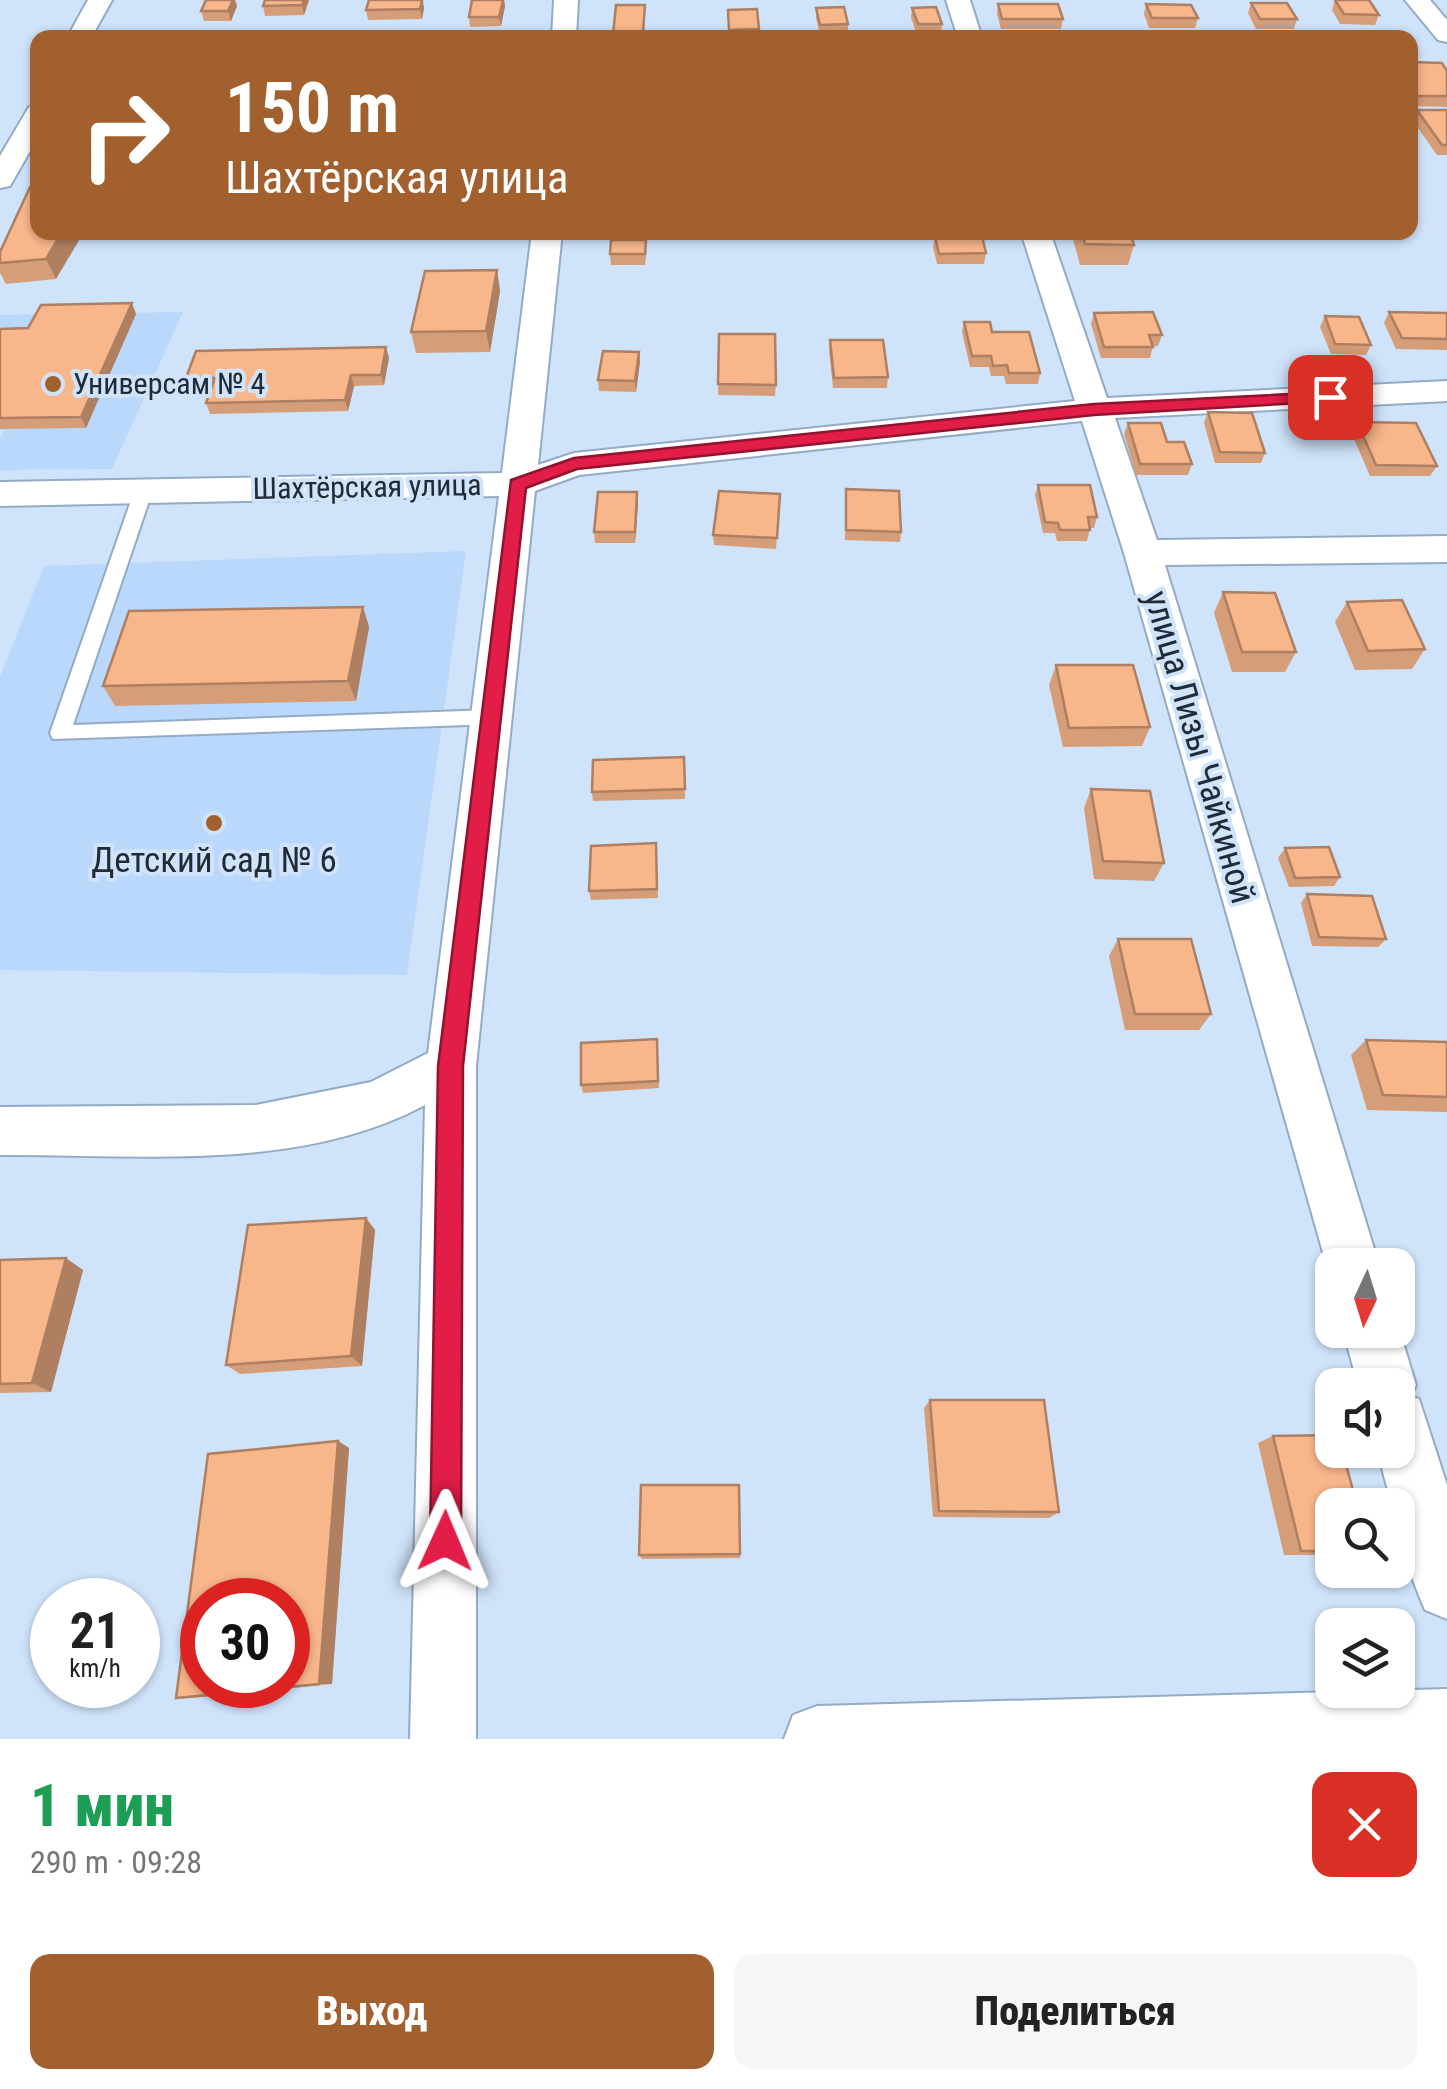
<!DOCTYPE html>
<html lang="ru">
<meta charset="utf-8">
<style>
:root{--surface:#fff;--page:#f6f6f6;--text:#222;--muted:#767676;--accent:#a3602f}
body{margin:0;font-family:"Roboto Condensed",sans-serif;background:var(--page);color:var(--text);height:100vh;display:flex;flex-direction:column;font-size:38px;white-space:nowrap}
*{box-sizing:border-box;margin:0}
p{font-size:32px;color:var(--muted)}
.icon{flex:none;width:55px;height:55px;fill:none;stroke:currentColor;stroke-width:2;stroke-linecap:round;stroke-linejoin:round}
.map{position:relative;height:1739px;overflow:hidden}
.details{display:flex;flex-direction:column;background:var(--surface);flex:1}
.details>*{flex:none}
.guide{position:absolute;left:30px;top:30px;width:1388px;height:210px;border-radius:20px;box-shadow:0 2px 8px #0004;background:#a3602f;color:#fff;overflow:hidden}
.needle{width:65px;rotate:184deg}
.buttons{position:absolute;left:1315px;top:1248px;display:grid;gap:20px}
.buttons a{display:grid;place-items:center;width:100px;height:100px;border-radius:20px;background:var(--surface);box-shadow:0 2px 8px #0004;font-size:50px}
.speed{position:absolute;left:30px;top:1578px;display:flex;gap:20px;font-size:50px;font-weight:700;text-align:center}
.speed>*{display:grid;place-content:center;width:130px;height:130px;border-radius:50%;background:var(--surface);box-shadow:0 2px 8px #0004;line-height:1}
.speed small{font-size:25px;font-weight:400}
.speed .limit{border:15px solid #d22;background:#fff;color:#111}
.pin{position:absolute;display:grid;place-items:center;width:85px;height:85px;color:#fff;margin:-42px;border-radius:20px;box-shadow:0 5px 15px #0006}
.me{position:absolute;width:110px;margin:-55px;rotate:1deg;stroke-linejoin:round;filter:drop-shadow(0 0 8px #0008)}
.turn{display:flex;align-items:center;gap:35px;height:210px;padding:0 30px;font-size:45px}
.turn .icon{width:130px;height:130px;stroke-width:2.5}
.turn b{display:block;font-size:70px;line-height:85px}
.round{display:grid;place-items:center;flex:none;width:105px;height:105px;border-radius:20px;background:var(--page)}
.summary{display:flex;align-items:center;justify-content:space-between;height:170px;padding:0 30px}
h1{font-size:60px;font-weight:800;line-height:75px;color:#1e9e55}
.action{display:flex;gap:20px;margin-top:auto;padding:20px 30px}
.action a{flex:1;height:115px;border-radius:20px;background:var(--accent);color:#fff;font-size:40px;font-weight:800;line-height:115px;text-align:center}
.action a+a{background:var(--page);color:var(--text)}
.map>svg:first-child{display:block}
</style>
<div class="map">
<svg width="1447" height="1739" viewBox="0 0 1447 1739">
<rect width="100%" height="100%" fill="#cfe3fb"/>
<!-- built -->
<g fill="#bad8fb">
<polygon points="183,312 112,469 0,470 0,438 4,430 0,429 0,315"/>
<polygon points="466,551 407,975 0,970 0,677 44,566"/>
</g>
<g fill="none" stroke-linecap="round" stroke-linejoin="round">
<!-- service casing -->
<g stroke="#93abc7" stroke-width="4">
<polygon id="service" points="143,486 152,492 73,725 491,710 498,712 501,718 498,724 53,739 50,733 134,492"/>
</g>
<!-- minor casing -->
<g stroke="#93abc7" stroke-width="4">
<g id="minor">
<polygon points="88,0 112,0 91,38 67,38"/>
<polygon points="554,0 578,0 576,38 552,38"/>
<polygon points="946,0 970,0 982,38 958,38"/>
<polygon points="1405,0 1430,0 1447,20 1447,42 1438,40"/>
<polygon points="38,105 38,137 10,186 0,188 0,156 29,107"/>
<path d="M532,232H562L538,465L574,453L1075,401L1021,232H1050L1107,398L1447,381V401L1115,418L1157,540L1447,536V562L1165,565L1379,1265H1332V1284L1124,553L1082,421L579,475L535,491L476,1066V1739H410L425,1105C298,1173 139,1154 0,1155V1107L256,1105L371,1082L428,1053L499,496L0,506V482L502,473Z"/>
<path d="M1398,1326L1416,1385L1411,1396L1419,1399L1447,1485V1619L1425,1610C1411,1578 1398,1540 1398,1505H1392L1377,1450H1398V1385H1358L1343,1330H1398Z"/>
<polygon points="1447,1689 1447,1739 784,1739 793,1715 817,1706"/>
</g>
</g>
<!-- service -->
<use href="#service" fill="#fff" fill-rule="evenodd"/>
<!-- minor -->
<use href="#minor" fill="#fff" fill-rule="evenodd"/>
</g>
<!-- wall -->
<g fill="#d59d78">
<polygon points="206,0 235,0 237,6 231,21 204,21 201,11"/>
<polygon points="309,0 304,15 265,16 263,6"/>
<polygon points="369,0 423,0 424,8 422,19 368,20 366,10"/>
<polygon points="472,0 504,0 505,6 501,26 470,27 469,17"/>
<polygon points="1335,0 1379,15 1375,25 1340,24 1332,10"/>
<polygon points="1251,3 1297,19 1294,29 1256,29 1248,13"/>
<polygon points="998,4 1063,19 1061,29 1001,29 997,14"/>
<polygon points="1146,4 1198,18 1195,28 1149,28 1144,14"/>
<polygon points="816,8 848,24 848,34 820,35 816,18"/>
<polygon points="912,8 942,24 941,34 917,34 911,18"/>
<polygon points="728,10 759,29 759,38 729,38"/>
<polygon points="1410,62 1447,71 1447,107 1410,106"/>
<polygon points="1417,110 1447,110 1447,155 1437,155 1413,121"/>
<polygon points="38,187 56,279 6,284 0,273 0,252"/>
<polygon points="178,232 311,232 308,240 181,240"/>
<polygon points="1071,232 1130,232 1134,245 1128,265 1080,265"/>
<polygon points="935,236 986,253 984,264 937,264 933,247"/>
<polygon points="647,250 645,265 611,265 610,254"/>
<polygon points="497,270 500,291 490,352 416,353 411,332"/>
<polygon points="1389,312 1447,313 1447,350 1396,349 1384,323"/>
<polygon points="1094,313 1162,335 1158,346 1153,346 1150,358 1101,358 1091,324"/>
<polygon points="136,314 86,428 0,429 0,329 28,328"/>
<polygon points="1325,316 1371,345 1366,355 1331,354 1320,327"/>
<polygon points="964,322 992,332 1040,373 1038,384 1006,384 1004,376 991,376 989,367 970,367 962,332"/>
<polygon points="719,334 776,385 775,396 718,395"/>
<polygon points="830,340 888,377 887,388 833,388 829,351"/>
<polygon points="639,352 640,362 636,392 599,391 598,380"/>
<polygon points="389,358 384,385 354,386 348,411 210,414 206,403 211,389 191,389 186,378"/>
<polygon points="1208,412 1265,453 1261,463 1215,463 1204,423"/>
<polygon points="1357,422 1437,466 1430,476 1370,476 1351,432"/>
<polygon points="1128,423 1192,464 1188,475 1136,475 1124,434"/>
<polygon points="1038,485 1097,517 1094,528 1090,528 1087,541 1057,541 1055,533 1043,533 1035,495"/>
<polygon points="846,489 901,532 900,542 845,540"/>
<polygon points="780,494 776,549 714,545 713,535"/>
<polygon points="638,503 635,543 595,543 594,532"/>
<polygon points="1223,592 1296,652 1285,672 1232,672 1214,613"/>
<polygon points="1347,602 1425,649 1412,669 1355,670 1335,622"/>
<polygon points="363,607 369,627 356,701 115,706 103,686"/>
<polygon points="1056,665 1150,727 1142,746 1063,747 1049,685"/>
<polygon points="684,757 685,799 593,801 592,792"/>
<polygon points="1091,789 1164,863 1154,881 1094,879 1084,808"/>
<polygon points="656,843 658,898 591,900 589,891"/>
<polygon points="1285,848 1340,877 1334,886 1289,887 1278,858"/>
<polygon points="1307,894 1386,939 1378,947 1312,946 1301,903"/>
<polygon points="1118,939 1211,1014 1199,1030 1125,1030 1109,956"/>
<polygon points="657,1039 659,1088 583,1093 581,1085"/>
<polygon points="1366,1040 1447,1042 1447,1112 1367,1110 1351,1055"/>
<polygon points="366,1218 375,1230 362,1366 240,1374 226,1365"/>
<polygon points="0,1260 83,1270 51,1392 0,1393"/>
<polygon points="930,1400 1059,1512 1049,1518 933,1517 924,1408"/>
<polygon points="1273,1436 1332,1505 1332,1555 1284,1555 1258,1443"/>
<polygon points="338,1441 349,1448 332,1684 193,1698 176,1698"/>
<polygon points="740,1554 740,1558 642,1559 639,1555"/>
</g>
<!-- shaded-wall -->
<g fill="#ae7f61">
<polygon points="233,0 235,0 237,6 231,21 228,11"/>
<polygon points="304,0 309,0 304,15 302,5"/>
<polygon points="422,0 424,8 422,19 420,9"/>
<polygon points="503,0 504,0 505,6 501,26 499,17"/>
<polygon points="645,5 644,38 613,38 613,34"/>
<polygon points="62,232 84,232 56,279 46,259"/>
<polygon points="497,270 500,291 490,352 486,331"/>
<polygon points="132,303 136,314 86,428 81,417"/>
<polygon points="386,347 389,358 384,385 381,375"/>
<polygon points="639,352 640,362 636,392 635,381"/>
<polygon points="351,375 354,386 348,411 345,400"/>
<polygon points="637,492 638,503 635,543 635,532"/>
<polygon points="363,607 369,627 356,701 348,681"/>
<polygon points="366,1218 375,1230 362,1366 351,1356"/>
<polygon points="66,1258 83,1270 51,1392 32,1383"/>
<polygon points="338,1441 349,1448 332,1684 319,1684"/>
</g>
<!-- building -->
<g fill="#f8b68b" stroke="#ae7f61" stroke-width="2.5" fill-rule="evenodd">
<polygon points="206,0 233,0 228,11 201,11"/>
<polygon points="265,0 304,0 302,5 263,6"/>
<polygon points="369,0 422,0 420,9 366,10"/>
<polygon points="472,0 503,0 499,17 469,17"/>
<polygon points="1335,0 1369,0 1379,15 1344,14"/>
<polygon points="1251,3 1287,3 1297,19 1260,19"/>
<polygon points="998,4 1058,4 1063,19 1002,19"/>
<polygon points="1146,4 1191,5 1198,18 1152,18"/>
<polygon points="616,5 645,5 643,31 613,34"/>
<polygon points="844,7 848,24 820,25 816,8"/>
<polygon points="936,7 942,24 918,24 912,8"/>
<polygon points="757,9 759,29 729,30 728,10"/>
<polygon points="1410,62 1442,63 1447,71 1447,96 1410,96"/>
<polygon points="1417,110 1447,110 1447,145 1442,145"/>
<polygon points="30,187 38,187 38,232 62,232 46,259 0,263 0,252"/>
<polygon points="1082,232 1130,232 1134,245 1085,244"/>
<polygon points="935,236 982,236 986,253 939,254"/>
<polygon points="611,240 646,240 645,254 610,254"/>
<polygon points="497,270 486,331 411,332 425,271"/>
<polygon points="132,303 81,417 0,418 0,329 28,328 41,305"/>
<polygon points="1153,312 1162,335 1149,335 1153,347 1104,347 1094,313"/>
<polygon points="1389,312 1447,313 1447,339 1402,338"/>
<polygon points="1325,316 1359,317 1371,345 1335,344"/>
<polygon points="964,322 990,322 992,332 1029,332 1040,373 1009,373 1007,365 993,366 991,356 972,356"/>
<polygon points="719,334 775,334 776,385 718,384"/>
<polygon points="830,340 883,340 888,377 834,378"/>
<polygon points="386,347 381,375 351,375 345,400 206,403 215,378 186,378 196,351"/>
<polygon points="603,351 639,352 635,381 598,380"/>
<polygon points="1208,412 1252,413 1265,453 1220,452"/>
<polygon points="1357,422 1416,423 1437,466 1376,465"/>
<polygon points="1128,423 1161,423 1167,442 1184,442 1192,464 1140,464"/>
<polygon points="1038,485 1090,485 1097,517 1088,517 1090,530 1060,530 1058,523 1045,522"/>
<polygon points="846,489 899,491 901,532 846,530"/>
<polygon points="719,491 780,494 777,538 713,535"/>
<polygon points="598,492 637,492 635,532 594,532"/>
<polygon points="1223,592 1275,593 1296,652 1242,652"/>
<polygon points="1402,600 1425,649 1368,651 1347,602"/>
<polygon points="363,607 348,681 103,686 129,611"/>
<polygon points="1056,665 1133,665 1150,727 1069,728"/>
<polygon points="684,757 685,789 592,792 593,760"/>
<polygon points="1091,789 1150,791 1164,863 1103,861"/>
<polygon points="656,843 657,889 589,891 591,846"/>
<polygon points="1329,847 1340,877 1295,878 1285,848"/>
<polygon points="1307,894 1372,896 1386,939 1319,937"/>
<polygon points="1118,939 1191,939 1211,1014 1135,1014"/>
<polygon points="657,1039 658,1081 581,1085 581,1043"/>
<polygon points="1366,1040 1447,1042 1447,1097 1383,1095"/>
<polygon points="366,1218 351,1356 226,1365 248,1225"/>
<polygon points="66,1258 32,1383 0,1384 0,1260"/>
<polygon points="930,1400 1044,1400 1059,1512 939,1511"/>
<polygon points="1332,1435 1332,1450 1342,1450 1357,1505 1332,1505 1332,1551 1301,1551 1273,1436"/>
<path d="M338,1441L319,1684L176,1698L208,1454ZM202,1600H288V1685H202Z"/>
<polygon points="641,1485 739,1485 740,1554 639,1555"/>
</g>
<!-- route -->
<polygon fill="#e11d48" stroke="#92132f" stroke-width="2.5" points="1330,392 1335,394 1335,401 1094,415 577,469 526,488 463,1066 461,1541 456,1552 445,1557 434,1552 430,1541 438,1066 511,480 574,458 1094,404"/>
<!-- markers -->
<g fill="#a3602f" stroke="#cfe3fb" stroke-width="4">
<circle cx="53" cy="384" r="10"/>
<circle cx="214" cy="823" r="10"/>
</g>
<g text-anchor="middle" stroke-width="8" stroke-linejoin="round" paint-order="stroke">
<!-- far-poi labels -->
<g font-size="30" fill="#212b36" stroke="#cfe3fb" text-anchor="start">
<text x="73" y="394">Универсам № 4</text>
</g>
<!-- far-street labels -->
<g font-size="30" fill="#212b36" stroke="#cfe3fb">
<text transform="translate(367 487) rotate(-1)" y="10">Шахтёрская улица</text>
</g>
<!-- street labels -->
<g font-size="35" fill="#212b36" stroke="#cfe3fb">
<text transform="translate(1200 747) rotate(74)" y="12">улица Лизы Чайкиной</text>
</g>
<!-- poi labels -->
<g font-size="35" fill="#212b36" stroke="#cfe3fb">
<text x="214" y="872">Детский сад № 6</text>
</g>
</g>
</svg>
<div class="buttons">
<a><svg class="needle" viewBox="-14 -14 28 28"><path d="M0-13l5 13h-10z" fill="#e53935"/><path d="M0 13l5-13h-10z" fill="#767676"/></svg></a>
<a><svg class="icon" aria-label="sound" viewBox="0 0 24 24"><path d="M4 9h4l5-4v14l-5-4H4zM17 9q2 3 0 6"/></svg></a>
<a><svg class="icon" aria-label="search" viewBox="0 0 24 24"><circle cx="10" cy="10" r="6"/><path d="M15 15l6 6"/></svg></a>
<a><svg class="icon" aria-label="layers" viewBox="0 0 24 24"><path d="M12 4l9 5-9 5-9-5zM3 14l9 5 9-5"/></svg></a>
</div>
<div class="speed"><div>21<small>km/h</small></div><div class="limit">30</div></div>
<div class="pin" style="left:1330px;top:397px;background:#d93025"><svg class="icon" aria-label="arrive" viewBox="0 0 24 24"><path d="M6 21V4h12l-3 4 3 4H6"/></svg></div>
<svg class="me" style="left:445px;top:1541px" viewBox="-20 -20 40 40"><path d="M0-17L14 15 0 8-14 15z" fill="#e11d48" stroke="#fff" stroke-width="4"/></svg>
<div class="guide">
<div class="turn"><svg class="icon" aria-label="right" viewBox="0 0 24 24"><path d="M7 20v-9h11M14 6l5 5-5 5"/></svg><div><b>150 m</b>Шахтёрская улица</div></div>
</div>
</div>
<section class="details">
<div class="summary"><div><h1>1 мин</h1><p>290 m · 09:28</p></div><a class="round" style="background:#d93025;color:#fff"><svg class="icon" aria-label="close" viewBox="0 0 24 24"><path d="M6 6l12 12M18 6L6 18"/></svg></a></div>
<div class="action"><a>Выход</a><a>Поделиться</a></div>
</section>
